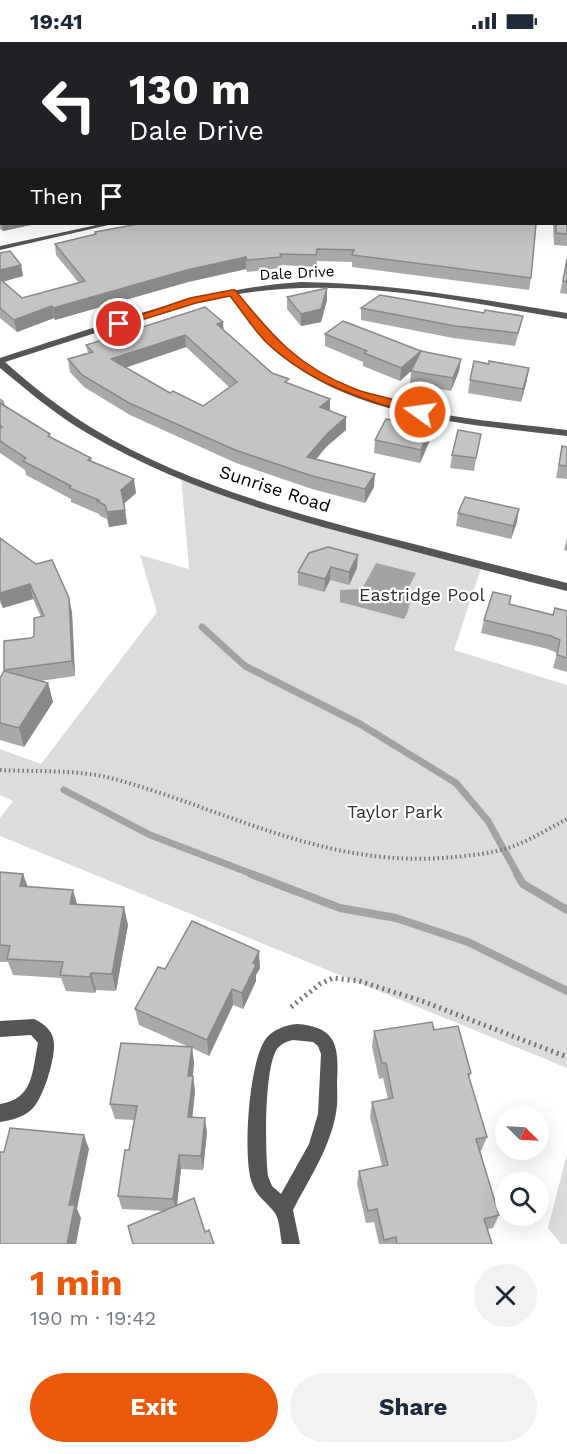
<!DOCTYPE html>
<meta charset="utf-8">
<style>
:root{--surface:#fff;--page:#f2f2f3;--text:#1f2937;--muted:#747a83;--accent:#ea580c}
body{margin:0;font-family:"Work Sans",sans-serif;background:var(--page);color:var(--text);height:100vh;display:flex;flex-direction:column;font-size:22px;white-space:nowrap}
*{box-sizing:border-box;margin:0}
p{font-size:20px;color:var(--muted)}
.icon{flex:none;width:33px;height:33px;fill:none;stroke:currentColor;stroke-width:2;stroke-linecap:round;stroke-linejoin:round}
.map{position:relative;height:1202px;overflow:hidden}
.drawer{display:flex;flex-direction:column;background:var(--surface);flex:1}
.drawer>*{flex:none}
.banner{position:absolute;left:0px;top:0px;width:567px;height:183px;box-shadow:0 6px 24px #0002;background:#202124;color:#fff;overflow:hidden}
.needle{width:39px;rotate:114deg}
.fabs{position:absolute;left:495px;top:1064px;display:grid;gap:12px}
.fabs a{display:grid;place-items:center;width:54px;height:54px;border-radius:50%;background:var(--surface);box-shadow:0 6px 24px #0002;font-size:30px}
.pin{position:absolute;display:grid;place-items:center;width:51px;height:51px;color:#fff;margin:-26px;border:3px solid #fff;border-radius:50%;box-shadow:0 2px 6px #0007}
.me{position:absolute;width:66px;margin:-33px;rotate:284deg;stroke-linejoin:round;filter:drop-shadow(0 0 4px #0008)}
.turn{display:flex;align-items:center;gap:21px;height:126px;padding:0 30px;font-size:27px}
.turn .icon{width:78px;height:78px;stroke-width:2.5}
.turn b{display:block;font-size:42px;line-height:51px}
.then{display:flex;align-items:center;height:57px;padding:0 30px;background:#0003;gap:12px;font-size:22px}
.round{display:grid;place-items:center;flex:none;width:63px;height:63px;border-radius:32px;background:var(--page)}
.headline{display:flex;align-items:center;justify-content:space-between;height:102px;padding:0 30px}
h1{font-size:36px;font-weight:700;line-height:45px;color:var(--accent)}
.primary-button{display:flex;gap:12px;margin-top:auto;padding:12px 30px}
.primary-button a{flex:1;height:69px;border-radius:36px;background:var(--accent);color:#fff;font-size:24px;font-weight:700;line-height:69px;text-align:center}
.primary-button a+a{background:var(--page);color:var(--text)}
.status{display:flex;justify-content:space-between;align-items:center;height:42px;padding:0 30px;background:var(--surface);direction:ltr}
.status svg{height:16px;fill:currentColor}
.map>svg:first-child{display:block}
</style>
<div class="status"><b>19:41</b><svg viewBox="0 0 49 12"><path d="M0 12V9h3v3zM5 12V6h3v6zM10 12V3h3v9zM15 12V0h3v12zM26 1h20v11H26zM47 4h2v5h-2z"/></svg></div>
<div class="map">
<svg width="567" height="1202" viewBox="0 0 567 1202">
<rect width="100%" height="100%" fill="#fff"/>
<!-- green -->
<g fill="#dcdcdc">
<polygon points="181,434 242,457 482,523 454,608 567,643 567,1026 0,794 0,776 13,759 0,753 0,707 41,722 157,570 140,513 189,527"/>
<polygon points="567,1112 567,1202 561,1202 548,1186"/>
</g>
<!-- water -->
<path fill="#a3a3a3" d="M376,521L416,531L408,547C411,559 410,567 404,577L340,560V548L362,547Z"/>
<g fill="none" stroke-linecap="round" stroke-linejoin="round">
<!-- stream-far1 -->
<g stroke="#a3a3a3" stroke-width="7">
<polyline points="202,585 245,624 360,682 456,741 488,779 518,833"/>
<polyline points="64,748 150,793 255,833"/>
</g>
<!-- stream -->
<g stroke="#a3a3a3" stroke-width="8">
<polyline points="251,832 340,866 396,876 468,900 567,949"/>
<polyline points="517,832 523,842 567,868"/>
</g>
<!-- path-far1 -->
<path stroke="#777" stroke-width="4" stroke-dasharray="1.5 3" stroke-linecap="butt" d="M0,728C38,730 81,727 118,738C229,769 323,824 443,816C466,814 492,812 514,804C532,797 550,786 567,777"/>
<!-- path -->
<polyline stroke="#777" stroke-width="5" stroke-dasharray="2 4" stroke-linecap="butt" points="291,965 320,942 333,936 359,939 422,959 567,1015"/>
<!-- street -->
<g fill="#555" fill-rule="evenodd">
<polygon points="101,182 113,182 0,208 0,204"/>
<path d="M301,240C391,241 478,257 567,271V277C458,259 348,234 238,252C252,271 266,292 285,308C362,373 471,376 567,388V394C469,382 360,377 280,313C260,297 246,273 230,253L167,268L5,320C32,344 61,367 92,386C182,440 285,469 386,495C446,510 507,526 567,541V549C506,534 446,518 386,502C283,475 180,446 87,391C56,373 28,349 0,326V316C99,285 196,247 301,240Z"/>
<path d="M34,977C44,981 54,990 54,1002C55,1017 43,1058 31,1068C22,1076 11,1078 0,1080V1062C34,1057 32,1029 38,1001L31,993L0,995V979Z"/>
<path d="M297,982C337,985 339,1004 337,1039C337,1050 338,1060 336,1071C330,1106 309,1137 293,1168L300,1202H282C280,1193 280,1179 275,1171C265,1158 256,1155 251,1138C243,1110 249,1022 265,998C271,988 286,983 297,982ZM293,998L313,1000L318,1004L321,1012L318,1072L309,1102L281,1152L272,1144L268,1134C265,1110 264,1026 277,1007C281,1002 287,999 293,998Z"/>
</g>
<!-- secondary -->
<g fill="#222" fill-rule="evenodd">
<polygon points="525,0 531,0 531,2 526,2"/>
<polygon points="566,34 567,34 567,40 566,39"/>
</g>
</g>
<!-- wall -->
<g fill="#a9a9a9" fill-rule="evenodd">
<polygon points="470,0 510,0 511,2 471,2"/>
<polygon points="562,0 567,0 567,6 566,4 566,2 563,2"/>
<polygon points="567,101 567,204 554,203 553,182 566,182"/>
<polygon points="0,151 2,182 35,182 3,189 0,187"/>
<polygon points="536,182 531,236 529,248 352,225 352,220 317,219 316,225 281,223 281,226 247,230 246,227 188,240 55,278 54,276 17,290 0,276 0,211 21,223 23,234 3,240 22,256 79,241 56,213 55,202 95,192 95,190"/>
<polygon points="567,216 567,252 560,251"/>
<polygon points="327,246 327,258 321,280 301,284 287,267 287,255"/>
<polygon points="361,266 484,271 523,274 520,286 515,304 453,296 361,278"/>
<path d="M224,288L272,331L330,369L346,375V388L326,405L316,417L374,445L365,461L312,447L236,421L130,373L84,345L70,330L68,317L88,311L86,303ZM186,305L229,345L203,364L170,351L125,326Z"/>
<polygon points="325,292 421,309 461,317 459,329 451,349 410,342 411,329 400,339 363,324 363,320 325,304"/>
<polygon points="470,338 527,338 521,360 468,351"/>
<polygon points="0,356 4,359 5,364 50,392 51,396 91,416 92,420 136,451 124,462 127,482 109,485 107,477 100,474 99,472 71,460 71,457 26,433 25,428 0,411"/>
<polygon points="431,385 430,398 420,421 374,411 375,398"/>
<polygon points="481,392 474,429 450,426 452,413"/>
<polygon points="562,404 567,405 567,437 556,436"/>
<polygon points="458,471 517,480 511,497 456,484"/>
<polygon points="0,496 69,556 72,571 75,634 40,639 48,641 53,660 24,705 0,698 0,636 4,630 4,628 31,596 34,594 41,575 33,557 3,566 0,560"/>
<polygon points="567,496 567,509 564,508"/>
<polygon points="309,511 357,526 349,543 330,538 324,550 298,543 298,530"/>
<polygon points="511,554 509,563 553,573 567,569 567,630 553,626 557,611 548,607 481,591 484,578"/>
<polygon points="0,830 23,832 28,845 128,883 116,949 96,948 95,951 66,949 61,936 13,933 8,920 0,920"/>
<polygon points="260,926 256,933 256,939 243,967 233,963 209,1014 192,1006 194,1021 193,1034 195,1049 192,1075 207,1090 203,1128 181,1127 177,1164 205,1190 214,1202 163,1169 122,1167 118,1154 129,1108 134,1078 115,1077 110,1062 189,1005 139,983 135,967 165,927"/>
<polygon points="434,988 471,1031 469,1036 487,1095 481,1109 480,1109 499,1173 493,1186 488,1187 492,1202 379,1202 374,1180 366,1181 357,1142 359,1129 382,1124 370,1075 372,1060 388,1057 383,1036 379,1037 372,1005 374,989"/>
</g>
<!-- shaded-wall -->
<g fill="#898989">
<polygon points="0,130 2,130 2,141 0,142"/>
<polygon points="1,178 2,178 2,182 35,182 3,189"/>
<polygon points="246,215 246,227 188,240 55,278 53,266 187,228"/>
<polygon points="21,223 23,234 0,240 0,228"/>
<polygon points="327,246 327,258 321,280 301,284 301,272"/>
<polygon points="52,264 54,276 17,290 14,278"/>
<polygon points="223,280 224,293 217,282"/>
<polygon points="185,293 186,305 112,330 111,317"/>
<polygon points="421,309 420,321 400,339 401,326"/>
<polygon points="461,317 459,329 451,349 453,336"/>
<polygon points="529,326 527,338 521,360 523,347"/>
<polygon points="330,357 330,370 320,365"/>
<polygon points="346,375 346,388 326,405 307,428 307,415 327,392"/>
<polygon points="431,385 430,398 420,421 421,408"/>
<polygon points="375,432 374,445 365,461 365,447"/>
<polygon points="134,437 136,451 123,462 121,448"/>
<polygon points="519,467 517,480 511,497 513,484"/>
<polygon points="125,468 127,482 109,485 107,470"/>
<polygon points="358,513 357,526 349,543 349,530"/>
<polygon points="331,525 330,538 324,550 325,537"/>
<polygon points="30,542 33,557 3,566 0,556 0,551"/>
<polygon points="69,556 72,571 75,634 72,619"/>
<polygon points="48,641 53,660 24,705 19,686"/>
<polygon points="23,832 29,849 20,844"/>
<polygon points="73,848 78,865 70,862"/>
<polygon points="124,865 128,883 116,949 112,932"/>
<polygon points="259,909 260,926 256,933 256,939 243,967 242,951 253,921"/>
<polygon points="91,931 96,948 95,951 90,935"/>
<polygon points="232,947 233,963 209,1014 207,998"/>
<polygon points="192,1005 194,1021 191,1049 188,1034"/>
<polygon points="193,1034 195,1049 191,1089 188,1075"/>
<polygon points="205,1076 207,1090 203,1128 201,1114"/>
<polygon points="84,1093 89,1107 77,1167 81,1176 76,1202 67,1202 69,1163"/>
<polygon points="179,1113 181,1127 176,1170 173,1157"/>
</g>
<!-- building -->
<g fill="#c4c4c4" stroke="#898989" stroke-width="1.5" fill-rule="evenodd">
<polygon points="50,0 417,0 419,2 46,2"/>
<polygon points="479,0 510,0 511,2 481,2"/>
<polygon points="2,17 2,43 0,42 0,18"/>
<polygon points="2,46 2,101 0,101 0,49"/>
<polygon points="566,54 567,55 567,91 566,93"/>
<polygon points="2,103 2,130 0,130 0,108"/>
<polygon points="566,103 567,103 567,192 556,191 556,182 566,182"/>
<polygon points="2,150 2,178 1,178 0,151"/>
<polygon points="138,182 536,182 531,236 352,213 354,208 317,207 316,213 280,212 281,215 247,218 246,215 187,228 53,266 52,264 14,278 0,266 0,237 22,256 85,239 55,202 96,192 95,190"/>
<polygon points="10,209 21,223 0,228 0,211"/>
<polygon points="567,217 567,240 563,239"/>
<polygon points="327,246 321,267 301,272 287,255"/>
<polygon points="380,253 484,271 485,268 523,274 518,291 455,284 361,266"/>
<path d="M205,265L223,280L217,282L272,331L289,337L285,340L330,357L320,365L346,375L327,392L307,415L375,432L365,447L312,434L235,408L129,361L82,333L68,317L93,310L86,303ZM185,293L237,340L203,364L173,349L170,351L111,317Z"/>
<polygon points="343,279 421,309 401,326 364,311 367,309 325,292"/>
<polygon points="421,309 461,317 453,336 411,329"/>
<polygon points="474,319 489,322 489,319 529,326 523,347 470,338"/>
<polygon points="0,361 50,392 48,394 91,416 88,418 134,437 121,448 125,468 107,470 105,463 97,459 99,458 69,446 71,444 23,419 26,416 0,399 0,386 2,385 0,383"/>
<polygon points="386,377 431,385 421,408 375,398"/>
<polygon points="458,388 481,392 476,416 452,413"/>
<polygon points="562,404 567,405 567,424 559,423"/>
<polygon points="465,455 519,467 513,484 458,471"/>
<polygon points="0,496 36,522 52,518 69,556 72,619 4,628 4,599 31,596 34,594 34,576 44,574 30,542 0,551"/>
<polygon points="328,505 358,513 349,530 331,525 325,537 298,530 309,511"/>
<polygon points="493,550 511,554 509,562 553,573 555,566 567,569 567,616 557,613 560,598 551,594 484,578"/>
<polygon points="4,629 48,641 19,686 0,681 0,636"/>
<polygon points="0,830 23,832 20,844 73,848 70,862 124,865 112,932 91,931 90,935 60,933 63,920 7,917 10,904 0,903"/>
<polygon points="192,879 259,909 253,921 256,923 242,951 232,947 207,998 135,967 158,925 165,927"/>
<polygon points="432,980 434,988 458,984 471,1031 468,1032 487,1095 476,1097 499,1173 484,1177 492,1202 397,1202 396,1195 384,1198 377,1167 368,1169 359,1129 388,1123 372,1060 393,1056 386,1021 382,1021 374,989"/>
<polygon points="121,1001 192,1005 188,1034 193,1034 188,1075 205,1076 201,1114 179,1113 173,1157 118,1154 125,1108 129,1108 137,1064 110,1062"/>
<polygon points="10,1086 84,1093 69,1163 75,1163 67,1202 0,1202 0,1110 4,1110"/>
<polygon points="194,1156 205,1190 209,1188 214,1202 133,1202 128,1184"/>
</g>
<!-- route -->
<path fill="#ea580c" stroke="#983908" stroke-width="1.5" d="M232,248H235C272,294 298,325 355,347C372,354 412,359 425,370L420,373C364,359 310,341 267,301C253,287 242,269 230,254L196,261L119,285L114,282L190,256Z"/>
<g text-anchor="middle" stroke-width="4.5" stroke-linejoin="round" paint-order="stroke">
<!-- far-street labels -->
<g font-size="15" fill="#000" stroke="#fff">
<text transform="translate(297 231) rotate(-3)" y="5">Dale Drive</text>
</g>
<!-- street labels -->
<g font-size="18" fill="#000" stroke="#fff">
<text transform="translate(275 447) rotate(18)" y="6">Sunrise Road</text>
</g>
<!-- park labels -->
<g font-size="18" fill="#333" stroke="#fff">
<text x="422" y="559">Eastridge Pool</text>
<text x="395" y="776">Taylor Park</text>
</g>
</g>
</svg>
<div class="fabs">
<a><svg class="needle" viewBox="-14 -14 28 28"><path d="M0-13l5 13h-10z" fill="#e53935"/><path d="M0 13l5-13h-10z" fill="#747a83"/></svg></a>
<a><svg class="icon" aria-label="search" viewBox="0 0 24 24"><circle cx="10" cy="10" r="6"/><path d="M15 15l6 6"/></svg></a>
</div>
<div class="pin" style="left:119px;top:282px;background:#d93025"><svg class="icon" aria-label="arrive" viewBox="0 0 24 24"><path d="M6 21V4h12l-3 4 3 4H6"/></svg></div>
<svg class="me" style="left:420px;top:370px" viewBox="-20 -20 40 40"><circle r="17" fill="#ea580c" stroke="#fff" stroke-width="3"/><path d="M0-11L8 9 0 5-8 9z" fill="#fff"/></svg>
<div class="banner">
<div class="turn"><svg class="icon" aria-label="left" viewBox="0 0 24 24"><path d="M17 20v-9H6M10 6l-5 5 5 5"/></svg><div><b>130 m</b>Dale Drive</div></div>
<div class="then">Then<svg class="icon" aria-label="arrive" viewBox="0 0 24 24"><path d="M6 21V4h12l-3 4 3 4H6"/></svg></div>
</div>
</div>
<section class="drawer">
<div class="headline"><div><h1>1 min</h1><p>190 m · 19:42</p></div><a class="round"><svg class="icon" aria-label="close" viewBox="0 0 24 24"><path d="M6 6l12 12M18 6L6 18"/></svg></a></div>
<div class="primary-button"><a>Exit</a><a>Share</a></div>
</section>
